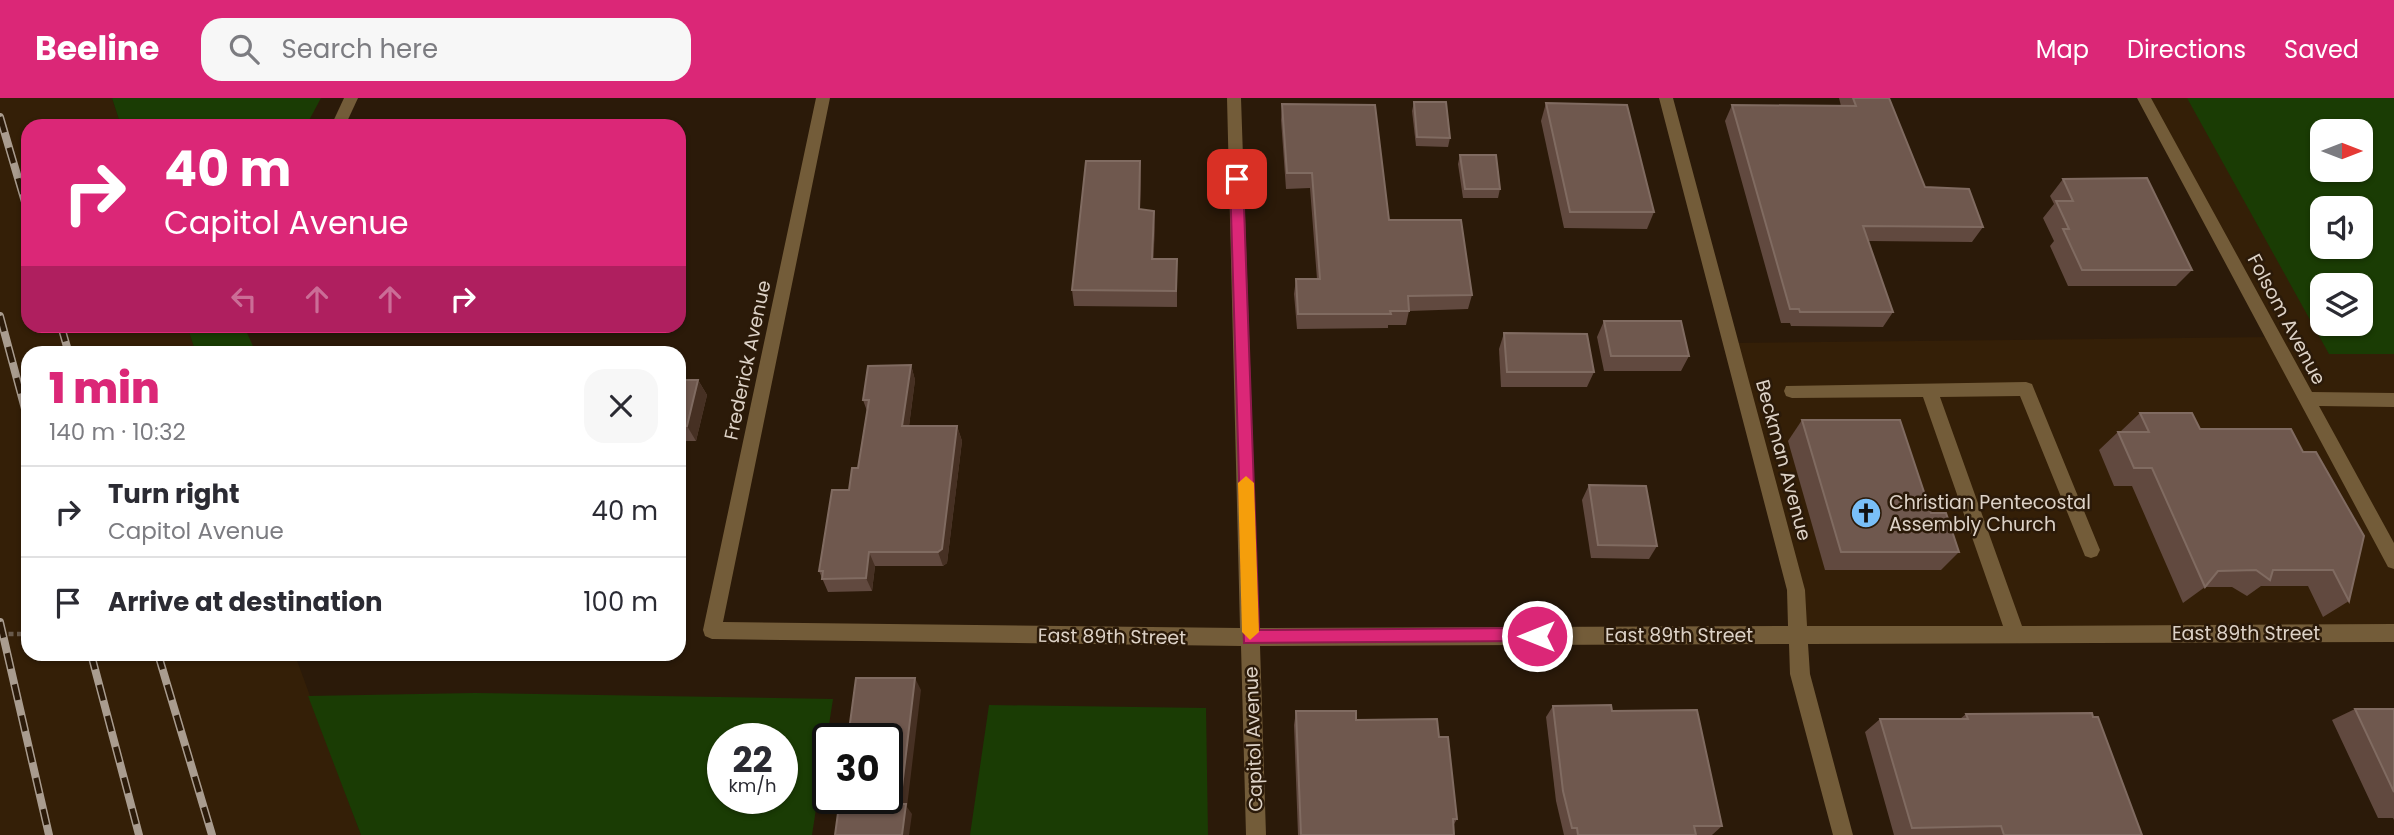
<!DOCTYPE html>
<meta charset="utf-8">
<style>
:root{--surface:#fff;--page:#f7f7f7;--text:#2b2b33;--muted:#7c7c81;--line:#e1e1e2;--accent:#db2777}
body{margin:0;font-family:Poppins,sans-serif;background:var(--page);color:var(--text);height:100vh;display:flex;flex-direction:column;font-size:26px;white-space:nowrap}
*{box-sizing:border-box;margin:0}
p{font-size:23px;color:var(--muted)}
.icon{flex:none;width:38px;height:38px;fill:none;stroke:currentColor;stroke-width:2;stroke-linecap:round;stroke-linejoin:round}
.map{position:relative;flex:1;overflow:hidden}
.details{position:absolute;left:21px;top:248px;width:665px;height:315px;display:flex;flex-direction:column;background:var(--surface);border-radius:21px;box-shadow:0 2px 5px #0004}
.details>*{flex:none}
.guide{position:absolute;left:21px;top:21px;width:665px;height:214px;border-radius:21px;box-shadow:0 2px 5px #0004;background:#db2777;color:#fff;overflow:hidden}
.needle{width:46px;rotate:90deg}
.controls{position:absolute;left:2310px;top:21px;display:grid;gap:14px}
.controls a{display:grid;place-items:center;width:63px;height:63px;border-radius:14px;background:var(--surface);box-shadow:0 2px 5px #0004;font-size:35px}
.speed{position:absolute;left:707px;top:625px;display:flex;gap:14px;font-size:35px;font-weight:700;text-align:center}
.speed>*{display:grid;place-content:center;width:91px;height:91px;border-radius:50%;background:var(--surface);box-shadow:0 2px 5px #0004;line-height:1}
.speed small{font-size:18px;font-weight:400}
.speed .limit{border:4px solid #111;border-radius:10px;background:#fff;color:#111}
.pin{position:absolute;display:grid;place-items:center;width:60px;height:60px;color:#fff;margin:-30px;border-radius:14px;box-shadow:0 4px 10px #0006}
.me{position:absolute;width:77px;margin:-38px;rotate:270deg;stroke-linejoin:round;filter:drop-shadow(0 0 5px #0008)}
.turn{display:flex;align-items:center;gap:24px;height:147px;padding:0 28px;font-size:32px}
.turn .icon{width:91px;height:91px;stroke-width:2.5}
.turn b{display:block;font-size:49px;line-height:60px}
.lanes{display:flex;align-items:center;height:66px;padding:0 28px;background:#0003;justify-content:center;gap:35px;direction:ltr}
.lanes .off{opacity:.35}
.round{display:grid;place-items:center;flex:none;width:74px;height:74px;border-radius:21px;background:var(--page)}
.overview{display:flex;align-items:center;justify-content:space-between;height:119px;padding:0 28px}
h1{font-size:42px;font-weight:800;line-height:52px;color:var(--accent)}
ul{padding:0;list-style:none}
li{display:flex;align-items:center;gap:21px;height:91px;padding:0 28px;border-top:2px solid var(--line)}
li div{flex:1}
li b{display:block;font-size:26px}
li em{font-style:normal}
header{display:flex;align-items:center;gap:42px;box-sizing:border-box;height:98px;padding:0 35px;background:var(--accent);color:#fff}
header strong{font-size:33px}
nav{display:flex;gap:38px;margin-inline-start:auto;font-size:24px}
.search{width:490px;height:63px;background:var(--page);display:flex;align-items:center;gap:18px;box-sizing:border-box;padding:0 24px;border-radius:21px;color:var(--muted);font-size:26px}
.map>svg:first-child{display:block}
</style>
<header>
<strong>Beeline</strong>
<div class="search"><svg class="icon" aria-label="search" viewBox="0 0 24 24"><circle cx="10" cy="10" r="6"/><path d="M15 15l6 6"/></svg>Search here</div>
<nav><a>Map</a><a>Directions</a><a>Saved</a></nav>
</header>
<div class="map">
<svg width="2394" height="737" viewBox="0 0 2394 737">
<rect width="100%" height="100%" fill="#2b1a09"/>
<!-- built -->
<g fill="#341f07" fill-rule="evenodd">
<polygon points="0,0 112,0 121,28 28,28 28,228 187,228 196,255 28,256 28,556 295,557 361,737 0,737"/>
<path d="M2144,0H2394V535H1799L1731,245L2272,239ZM2322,33H2361V72H2322ZM2322,110H2361V149H2322ZM2322,187H2361V226H2322Z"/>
</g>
<!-- green -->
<g fill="#1a3c04" fill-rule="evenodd">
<polygon points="112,0 321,0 306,28 121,28"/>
<path d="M2187,0H2394V256H2329ZM2322,33H2361V72H2322ZM2322,110H2361V149H2322ZM2322,187H2361V226H2322Z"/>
<polygon points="187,228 244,228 256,255 196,255"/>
<path d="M475,595L833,601L812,737H361L308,598ZM723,640H782V700H723Z"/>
<polygon points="989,607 1206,610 1208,737 970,737"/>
</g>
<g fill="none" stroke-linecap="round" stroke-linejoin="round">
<!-- path -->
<polyline stroke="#695a4b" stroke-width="4.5" stroke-dasharray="5 3.5" stroke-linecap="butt" points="0,536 28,536"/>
<!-- minor -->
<g fill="#735c39" fill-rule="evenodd">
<polygon points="344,0 358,0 345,28 331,28"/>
<polygon points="816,0 830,0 723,524 1240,530 1227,0 1241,0 1259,530 1788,528 1787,492 1659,0 1673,0 1805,492 1807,528 2003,528 1923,299 1792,300 1786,298 1784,293 1786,288 2026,284 2032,286 2034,291 2100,452 2097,458 2091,460 2085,458 2020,298 1940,299 2022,528 2394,526 2394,544 1808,546 1810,576 1853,737 1833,737 1790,576 1789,546 1260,548 1266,737 1246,737 1241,548 712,541 705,538 703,532"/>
<polygon points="2137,0 2151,0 2312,294 2394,295 2394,309 2319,308 2394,445 2394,471 2388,469"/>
<polygon points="237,228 253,228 244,235 238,234"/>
</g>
<!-- rail casing -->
<g stroke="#a99c8f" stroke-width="8">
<g id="rail">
<polyline points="0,19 28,114"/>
<polyline points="0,218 28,322"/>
<polyline points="61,228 69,256"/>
<polyline points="0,524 49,737"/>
<polyline points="91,556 139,737"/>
<polyline points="158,556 212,737"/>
</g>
</g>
<!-- rail -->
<use href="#rail" stroke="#2b1a09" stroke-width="5" stroke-dasharray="16" stroke-linecap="butt"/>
</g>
<!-- wall -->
<g fill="#61493f">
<polygon points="1839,0 1889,0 1925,89 1983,129 1972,144 1868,143 1893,214 1883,229 1791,228 1790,225 1781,225 1725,23 1732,7 1841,8"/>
<polygon points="1414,4 1450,40 1448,49 1416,48 1412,13"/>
<polygon points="1546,5 1654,114 1647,131 1564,130 1541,23"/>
<polygon points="1282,6 1389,122 1472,197 1468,211 1409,213 1406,227 1388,227 1388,230 1297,231 1294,196 1296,181 1317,181 1310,90 1286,91 1281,22"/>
<polygon points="1460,57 1500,91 1498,100 1463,100 1458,66"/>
<polygon points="1141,80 1140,112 1155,130 1153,161 1177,161 1177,209 1074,208 1072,192"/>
<polygon points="2063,81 2192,172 2176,188 2068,188 2050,148 2054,143 2043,120 2054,106 2050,98"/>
<polygon points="1604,223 1689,258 1681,273 1604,273 1597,239"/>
<polygon points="1504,235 1594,274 1587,289 1501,289 1499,251"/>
<polygon points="911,267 915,282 909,328 957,328 962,343 947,465 943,468 875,468 872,493 828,494 819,473 858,370 867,313 863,302"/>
<polygon points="679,282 698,282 707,297 696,343 679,343"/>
<polygon points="2140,315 2200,331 2291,331 2349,503 2323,519 2308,488 2261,488 2247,498 2232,489 2205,489 2183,505 2132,388 2114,388 2099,352 2118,334 2122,334 2121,333"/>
<polygon points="1802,322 1931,415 1959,454 1941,472 1825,472 1788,343"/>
<polygon points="1589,387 1657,448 1649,461 1591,460 1582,402"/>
<polygon points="1553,608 1612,613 1722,728 1712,737 1564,737 1556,703 1546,619"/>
<polygon points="2355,611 2394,611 2394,722 2393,720 2378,720 2332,622"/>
<polygon points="1296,613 1356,622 1439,639 1457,721 1453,728 1454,737 1298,737 1294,627"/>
<polygon points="1966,616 2142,737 1894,737 1865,634 1880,621 1960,621"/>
</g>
<!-- shaded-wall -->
<g fill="#463023">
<polygon points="1140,63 1141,80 1139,128 1139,111"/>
<polygon points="1154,113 1155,130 1153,177 1152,161"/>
<polygon points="911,267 915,282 907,343 902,328"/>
<polygon points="698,282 707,297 696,343 687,328"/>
<polygon points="957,328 962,343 947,465 943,468 938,454"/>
<polygon points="869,454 875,468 872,493 866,480"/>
<polygon points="915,580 921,592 907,709 912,716 909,737 902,737 900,706"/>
</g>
<!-- building -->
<g fill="#6f584e" stroke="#806b61" stroke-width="2">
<polygon points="1853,0 1889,0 1925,89 1969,91 1983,129 1863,128 1893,214 1800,214 1799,211 1790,211 1732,7 1856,8"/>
<polygon points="1414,4 1446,4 1450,40 1417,39"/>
<polygon points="1546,5 1627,7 1654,114 1570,114"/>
<polygon points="1282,6 1375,7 1389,122 1461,122 1472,197 1408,198 1409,213 1390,213 1391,216 1298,216 1296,181 1320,181 1312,75 1287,75"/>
<polygon points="1460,57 1496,57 1500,91 1465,91"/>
<polygon points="1086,63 1140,63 1139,111 1154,113 1152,161 1177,161 1176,193 1072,192"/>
<polygon points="2147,80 2192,172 2082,172 2063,131 2069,131 2056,103 2073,103 2063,81"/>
<polygon points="1604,223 1681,223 1689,258 1611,258"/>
<polygon points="1504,235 1587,236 1594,274 1507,274"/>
<polygon points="911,267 902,328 957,328 942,451 938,454 869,454 866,480 822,481 823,473 819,473 832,392 849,392 852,370 858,370 869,302 863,302 868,268"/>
<polygon points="679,282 698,282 687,328 679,328"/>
<polygon points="2140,315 2192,315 2200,331 2291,331 2303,354 2316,354 2364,438 2349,503 2333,472 2273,472 2270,482 2256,472 2218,473 2205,489 2152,370 2134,370 2118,334 2149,334"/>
<polygon points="1802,322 1900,322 1931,415 1946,415 1959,454 1841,454"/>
<polygon points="1589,387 1646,388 1657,448 1598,447"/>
<polygon points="856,580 915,580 900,706 906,706 902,737 835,737 840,700 887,700 887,640 848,640"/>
<polygon points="1611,607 1612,613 1697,612 1722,728 1694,728 1696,737 1578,737 1577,730 1572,730 1563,693 1553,608"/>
<polygon points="2355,611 2394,611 2394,694"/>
<polygon points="1296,613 1356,613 1356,622 1437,621 1439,639 1448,639 1457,721 1453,721 1454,737 1301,737"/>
<polygon points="2092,615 2093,619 2098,619 2142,737 2004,737 2001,728 1912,730 1880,621 1968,621 1966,616"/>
</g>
<!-- route -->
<polygon fill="#db2777" stroke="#8e194d" stroke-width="2" points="1237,76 1243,81 1259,532 1537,530 1543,532 1545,538 1543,543 1244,545 1230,81"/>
<!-- slow -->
<polygon fill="#f59e0b" points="1246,378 1254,385 1259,534 1250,542 1242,534 1238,385"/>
<!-- icons -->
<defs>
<g id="church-disc" transform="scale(1.575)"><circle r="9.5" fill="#79bff8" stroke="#2b1a09"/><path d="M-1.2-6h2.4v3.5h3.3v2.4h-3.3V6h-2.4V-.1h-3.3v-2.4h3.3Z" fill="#111"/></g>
</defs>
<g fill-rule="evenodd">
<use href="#church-disc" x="1866" y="415"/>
</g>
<g text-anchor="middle" stroke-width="5" stroke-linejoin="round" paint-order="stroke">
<!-- street labels -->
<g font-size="19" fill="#ddd2c7" stroke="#2b1a09">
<text transform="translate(2287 221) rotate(62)" y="7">Folsom Avenue</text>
<text transform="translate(747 262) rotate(-78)" y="7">Frederick Avenue</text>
<text transform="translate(1784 362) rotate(75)" y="7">Beckman Avenue</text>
<text x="2246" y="542">East 89th Street</text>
<text x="1679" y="544">East 89th Street</text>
<text transform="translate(1112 538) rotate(1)" y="7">East 89th Street</text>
<text transform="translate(1253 641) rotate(-92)" y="7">Capitol Avenue</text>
</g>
<!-- poi labels -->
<g font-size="19" fill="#ddd2c7" stroke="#2b1a09" text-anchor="start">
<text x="1889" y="411">Christian Pentecostal<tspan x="1889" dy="22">Assembly Church</tspan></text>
</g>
</g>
</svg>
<div class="controls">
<a><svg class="needle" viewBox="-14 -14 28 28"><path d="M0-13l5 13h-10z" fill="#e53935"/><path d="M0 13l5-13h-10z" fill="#7c7c81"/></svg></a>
<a><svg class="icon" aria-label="sound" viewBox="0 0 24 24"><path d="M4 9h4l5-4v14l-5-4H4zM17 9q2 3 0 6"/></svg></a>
<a><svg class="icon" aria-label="layers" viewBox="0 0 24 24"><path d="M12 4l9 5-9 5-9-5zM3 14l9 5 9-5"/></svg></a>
</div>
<div class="speed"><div>22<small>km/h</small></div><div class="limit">30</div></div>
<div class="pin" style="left:1237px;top:81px;background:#d93025"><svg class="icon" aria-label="arrive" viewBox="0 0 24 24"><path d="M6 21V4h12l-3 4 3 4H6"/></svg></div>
<svg class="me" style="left:1537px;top:538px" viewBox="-20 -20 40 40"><circle r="17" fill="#db2777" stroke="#fff" stroke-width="3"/><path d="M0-11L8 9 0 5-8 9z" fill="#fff"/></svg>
<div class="guide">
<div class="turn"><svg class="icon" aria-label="right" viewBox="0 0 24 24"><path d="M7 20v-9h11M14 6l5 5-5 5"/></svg><div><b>40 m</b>Capitol Avenue</div></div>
<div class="lanes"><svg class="icon off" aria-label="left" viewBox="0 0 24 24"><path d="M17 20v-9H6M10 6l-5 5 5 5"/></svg><svg class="icon off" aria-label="ahead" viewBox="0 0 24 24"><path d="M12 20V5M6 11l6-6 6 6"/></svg><svg class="icon off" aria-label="ahead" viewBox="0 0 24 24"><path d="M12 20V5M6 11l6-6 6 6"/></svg><svg class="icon" aria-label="right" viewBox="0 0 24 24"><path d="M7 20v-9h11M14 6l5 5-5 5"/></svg></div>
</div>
<section class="details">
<div class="overview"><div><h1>1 min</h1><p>140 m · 10:32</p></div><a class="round"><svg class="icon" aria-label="close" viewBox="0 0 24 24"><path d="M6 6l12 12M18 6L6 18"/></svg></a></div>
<ul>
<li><svg class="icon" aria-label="right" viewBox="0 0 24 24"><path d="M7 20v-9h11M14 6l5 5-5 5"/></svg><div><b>Turn right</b><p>Capitol Avenue</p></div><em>40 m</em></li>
<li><svg class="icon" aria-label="arrive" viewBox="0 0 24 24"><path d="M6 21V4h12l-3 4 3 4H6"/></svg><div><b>Arrive at destination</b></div><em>100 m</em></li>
</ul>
</section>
</div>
